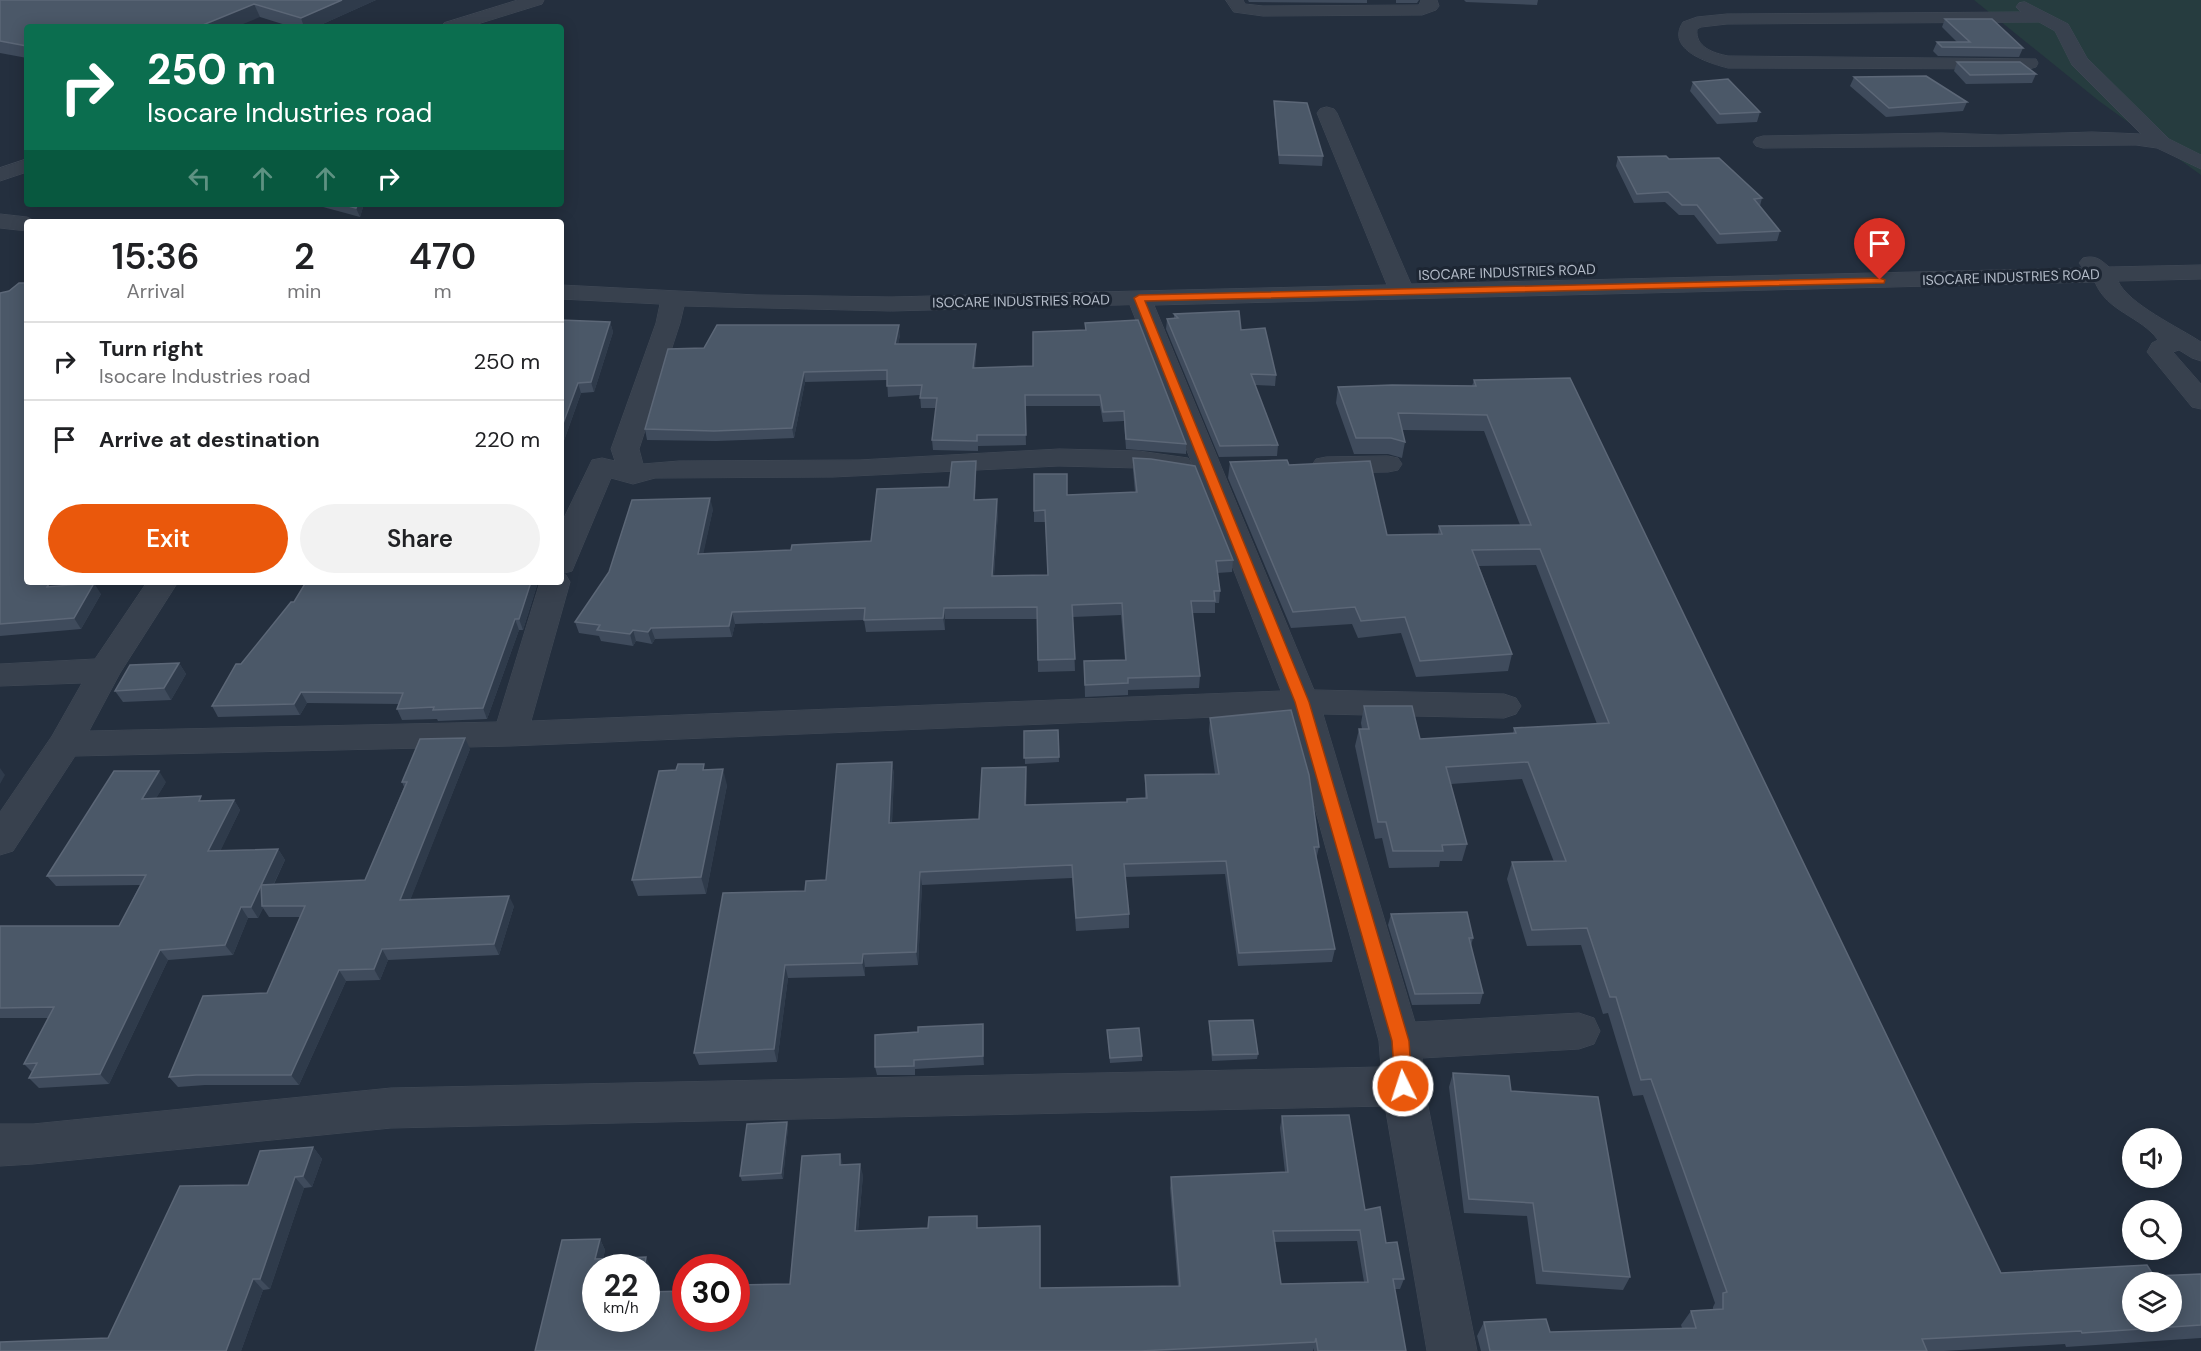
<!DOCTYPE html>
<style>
:root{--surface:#fff;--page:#f2f2f2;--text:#202124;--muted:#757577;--line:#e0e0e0;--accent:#ea580c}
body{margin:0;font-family:"DM Sans",sans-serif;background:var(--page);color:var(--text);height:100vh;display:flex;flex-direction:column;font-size:22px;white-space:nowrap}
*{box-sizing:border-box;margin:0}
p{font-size:20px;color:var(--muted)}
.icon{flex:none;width:33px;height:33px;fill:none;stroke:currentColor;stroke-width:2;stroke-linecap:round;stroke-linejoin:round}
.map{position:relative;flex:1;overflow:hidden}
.panel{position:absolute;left:24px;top:219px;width:540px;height:366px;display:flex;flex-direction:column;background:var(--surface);border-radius:6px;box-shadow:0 3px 15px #0003}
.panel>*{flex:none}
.hud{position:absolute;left:24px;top:24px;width:540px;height:183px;border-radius:6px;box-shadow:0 3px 15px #0003;background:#0b6e4f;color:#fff;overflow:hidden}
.tools{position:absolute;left:2122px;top:1128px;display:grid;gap:12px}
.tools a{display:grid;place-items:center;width:60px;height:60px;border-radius:50%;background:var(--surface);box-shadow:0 3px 15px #0003;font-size:30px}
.speed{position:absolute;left:582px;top:1254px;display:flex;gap:12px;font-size:30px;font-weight:700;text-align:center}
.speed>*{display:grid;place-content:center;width:78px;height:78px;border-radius:50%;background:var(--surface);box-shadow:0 3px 15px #0003;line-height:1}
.speed small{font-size:15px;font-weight:400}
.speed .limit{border:9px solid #d22;background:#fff;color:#111}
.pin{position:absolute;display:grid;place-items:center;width:51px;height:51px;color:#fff;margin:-62px -26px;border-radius:50% 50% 50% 0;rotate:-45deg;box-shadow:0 0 6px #0007}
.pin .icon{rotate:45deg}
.me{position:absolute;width:66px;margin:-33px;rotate:356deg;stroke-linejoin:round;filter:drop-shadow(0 0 4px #0008)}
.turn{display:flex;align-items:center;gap:21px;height:126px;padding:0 24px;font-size:27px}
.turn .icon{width:78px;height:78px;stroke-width:2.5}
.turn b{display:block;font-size:42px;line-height:51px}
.lanes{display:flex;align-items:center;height:57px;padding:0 24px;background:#0003;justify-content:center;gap:30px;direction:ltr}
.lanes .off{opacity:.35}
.eta{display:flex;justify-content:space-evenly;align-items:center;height:102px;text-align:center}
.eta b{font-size:36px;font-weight:600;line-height:42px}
.cta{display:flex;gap:12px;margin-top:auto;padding:12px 24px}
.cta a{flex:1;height:69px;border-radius:36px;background:var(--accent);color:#fff;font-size:24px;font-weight:600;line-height:69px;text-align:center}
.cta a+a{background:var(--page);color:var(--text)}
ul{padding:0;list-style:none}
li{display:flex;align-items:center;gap:18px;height:78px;padding:0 24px;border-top:2px solid var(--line)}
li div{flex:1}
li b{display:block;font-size:22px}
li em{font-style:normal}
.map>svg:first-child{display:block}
</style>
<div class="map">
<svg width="2201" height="1351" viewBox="0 0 2201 1351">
<rect width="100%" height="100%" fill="#242f3e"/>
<!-- green -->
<polygon fill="#263c3f" points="1974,0 2201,0 2201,175 2099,101"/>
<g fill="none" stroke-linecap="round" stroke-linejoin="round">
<!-- minor casing -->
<g stroke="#414a57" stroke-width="1">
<g id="minor">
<polygon points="518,0 544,0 542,4 468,27 441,27 444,23"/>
<polygon points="1226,0 1243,0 1245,4 1263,6 1419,5 1421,0 1437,0 1439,6 1436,10 1422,15 1263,16 1234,12"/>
<path d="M2025,2L2068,24L2087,58L2169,139L2201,155V169L2157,148L2136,145L1763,148L1756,146L1753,142L1756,138L1763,136L1941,133L2000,135L2092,132L2141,134L2072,65L2055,31L2039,22L1727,24L1701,27L1697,29C1695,47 1713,53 1728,56L2036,59L2038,63L2036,67L2029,69L1728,68C1709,63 1665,50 1683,22L1697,17L1727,14L2021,12L2016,7L2019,3Z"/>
<path d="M1327,107L1334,109L1337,113L1411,284L2083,268L2079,263L2083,258C2095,255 2100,259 2109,267L2201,265V279L2118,281C2128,304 2180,328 2201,342V361L2192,358L2179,350L2173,352L2201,384V409L2192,407L2147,352L2152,343L2158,340C2141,316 2107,312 2095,282L1154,305L1314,690L1504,694L1516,698L1521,706L1516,714L1504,718L1323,714L1415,1022L1579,1013L1594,1018L1600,1031L1594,1044L1579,1049L1422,1058L1424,1086L1477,1351H1427L1385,1106L391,1128L33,1164L0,1166V1124H33L391,1088L1381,1067L1379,1041L1289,714L510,746L75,756L13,851L0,855V812L52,736L82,683L0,686V664L95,659L147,582H178L120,673L89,731L497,722L540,582H561V524L592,460L602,458L615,461L611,449L656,323L660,304L561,299V285L756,295L891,297L1387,285L1317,113L1320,109ZM1130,305L1281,691L531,721L570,582L566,575L561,574L572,571L611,478L633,484L655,478L833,477L1059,466L1139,468L1178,472L1188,470L1192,464L1188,458L1139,451L1059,449L859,460L679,461L643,464L639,449L680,323L684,306L891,311Z"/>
<polygon points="27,159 27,172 0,181 0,168"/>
<polygon points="0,214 27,217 37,222 27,222 27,231 0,228"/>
<polygon points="1388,456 1398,458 1402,464 1398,470 1388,472 1326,473 1316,471 1312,465 1316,459 1326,457"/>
</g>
</g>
<!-- minor -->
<use href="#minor" fill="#38414e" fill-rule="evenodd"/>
</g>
<!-- wall -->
<g fill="#3f4b5c" fill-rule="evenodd">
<polygon points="0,0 376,0 316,27 292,27 260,17 27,27 27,58 0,53"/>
<polygon points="1248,0 1367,0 1367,3 1249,2"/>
<polygon points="1396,0 1419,0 1417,3 1396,3"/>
<polygon points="1464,0 1538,0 1537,5 1466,2"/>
<polygon points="1945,19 2023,48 2019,57 1938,56 1933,51 1937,42 1957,42 1942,27"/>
<polygon points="1957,62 2036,74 2032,83 1966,84 1954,71"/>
<polygon points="1854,77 1967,102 1963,111 1886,117 1850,86"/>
<polygon points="1693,82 1760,112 1757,122 1717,124 1690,91"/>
<polygon points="1274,101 1323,156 1322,166 1279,164 1274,110"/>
<polygon points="1618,157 1669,159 1762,198 1760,206 1780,231 1777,241 1717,244 1694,215 1679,215 1665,202 1634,203 1616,166"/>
<polygon points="312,204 364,204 360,217"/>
<polygon points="0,293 62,586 101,594 81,629 0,636"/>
<polygon points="1174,314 1276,375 1275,386 1255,385 1278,445 1277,456 1219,457 1166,329 1167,319 1174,318"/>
<polygon points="561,320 610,322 613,332 594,392 581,393 561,449"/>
<polygon points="1085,323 1186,444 1186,454 1126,449 1124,421 1103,422 1100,406 1025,406 1026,445 978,446 978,451 933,450 932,440 936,408 921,408 920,395 888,397 887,380 805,382 794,438 716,441 647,440 645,429 704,348 900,335 898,344 976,354 975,368 1033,366 1085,330"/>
<polygon points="1474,380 2001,1273 2154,1276 2201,1274 2201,1338 2066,1347 2065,1344 1944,1351 1481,1351 1477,1336 1484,1322 1550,1332 1682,1328 1681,1325 1691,1311 1713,1310 1713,1307 1715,1303 1643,1095 1633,1096 1608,1013 1603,1014 1581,945 1527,946 1507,879 1512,862 1554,862 1522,779 1451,784 1467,844 1462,861 1440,861 1439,867 1389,868 1382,838 1375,839 1355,746 1359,729 1362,729 1361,723 1364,706 1420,739 1513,733 1514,728 1597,724 1536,565 1479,566 1512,654 1508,671 1416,677 1401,633 1358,638 1352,624 1291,628 1228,478 1230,462 1289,465 1387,535 1438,534 1439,526 1520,525 1484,431 1402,430 1405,442 1402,458 1388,454 1354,454 1336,403 1338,387 1472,386"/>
<polygon points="1133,458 1233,560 1232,572 1217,573 1220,591 1219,603 1215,603 1215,613 1192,613 1200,676 1199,688 1128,690 1128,695 1085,697 1084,661 1125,660 1121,615 1073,617 1075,671 1038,672 1037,619 945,619 945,630 866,632 864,620 735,624 732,637 655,639 652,644 636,641 633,646 601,641 599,636 579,633 575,622 713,509 703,553 791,550 871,541 949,487 976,473 975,500 998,511 994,576 1048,575 1045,522 1034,522 1034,511 1067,495 1135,492 1133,470"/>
<polygon points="306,582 538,582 523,630 519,630 487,719 438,721 437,719 402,720 397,709 399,704 307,703 300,715 218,717 212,706 241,664 294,602"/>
<polygon points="179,663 186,674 171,700 123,702 115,691"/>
<polygon points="1210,718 1319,847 1316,860 1335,949 1332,962 1238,966 1225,874 1125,877 1129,914 1129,928 1076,931 1072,878 922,885 918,965 865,967 865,976 788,978 777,1062 699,1065 694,1053 805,891 826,880 892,762 894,775 892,823 979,819 1027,780 1026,805 1127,802 1145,798 1145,775 1215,774 1209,731"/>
<polygon points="1058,730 1059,762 1025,764 1024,731"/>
<polygon points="470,749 410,900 514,906 499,955 388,960 380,980 346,981 299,1085 205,1085 178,1087 169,1077 267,993 300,917 269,917 263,908 258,918 248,918 233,955 168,960 109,1084 39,1088 29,1078 32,1072 24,1064 49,1018 0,1018 0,926 119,926 140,885 56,886 47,876 166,782 156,798 204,801 234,800 240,810 220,851 278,849 285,860 274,884 365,880 404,787 402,782"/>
<polygon points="706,769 727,785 706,894 638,896 632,880"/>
<polygon points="1391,914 1473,938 1471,946 1483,993 1480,1004 1412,1005 1388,925"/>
<polygon points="1209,1021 1258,1054 1257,1059 1212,1061 1209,1026"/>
<polygon points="983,1024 984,1065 915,1069 915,1075 877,1075 875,1067 918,1032"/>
<polygon points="1107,1030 1142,1056 1142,1061 1110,1063"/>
<polygon points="1453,1073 1511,1091 1630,1277 1623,1290 1536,1284 1527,1216 1464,1213 1449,1087"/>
<path d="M1282,1116L1365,1210L1386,1243L1404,1279L1400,1289H1395L1406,1351H1314V1348L1313,1351H535L600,1239L605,1250L603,1259L651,1268L647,1292L686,1318L790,1284L843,1164L863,1175L858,1231L1040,1226L1041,1288L1178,1286L1170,1188L1171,1177L1285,1172L1280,1128ZM1357,1241L1364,1282L1281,1284L1275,1242Z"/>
<polygon points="787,1122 788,1127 783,1179 742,1181 740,1176"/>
<polygon points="313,1147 322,1159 312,1187 304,1188 270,1289 263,1290 241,1351 0,1351 108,1338 248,1185"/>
</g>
<!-- shaded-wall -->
<g fill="#2f3b4b">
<polygon points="342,0 376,0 316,27 304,27 301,18"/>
<polygon points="254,4 260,17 236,27 198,27"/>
<polygon points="358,204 364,204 360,217 356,208"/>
<polygon points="610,322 613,332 594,392 591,382"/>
<polygon points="899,325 900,335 896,354 895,344"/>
<polygon points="976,344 976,354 973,378 973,368"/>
<polygon points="804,372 805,382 794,438 792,428"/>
<polygon points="578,383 581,393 561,449 561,429"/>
<polygon points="976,461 976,473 974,511 974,500"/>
<polygon points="710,498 713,509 701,565 698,554"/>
<polygon points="997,499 998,511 993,587 992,576"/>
<polygon points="50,582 64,582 54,598 47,587"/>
<polygon points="531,582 538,582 523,630 519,619"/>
<polygon points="94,583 101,594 81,629 74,618"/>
<polygon points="944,608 945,619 945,630 943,618"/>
<polygon points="732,612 735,624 732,637 729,626"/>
<polygon points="515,619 519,630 487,719 483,708"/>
<polygon points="651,628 655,639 652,644 648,632"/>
<polygon points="633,630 636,641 633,646 630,634"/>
<polygon points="179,663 186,674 171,700 164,688"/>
<polygon points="301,692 307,703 300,715 294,704"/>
<polygon points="465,738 470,749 406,911 400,900"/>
<polygon points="892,762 894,775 891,836 889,823"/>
<polygon points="1026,767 1027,780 1026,818 1025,805"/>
<polygon points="0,768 5,775 0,784"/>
<polygon points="723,769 727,785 706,894 701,877"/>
<polygon points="159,771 166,782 149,810 142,799"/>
<polygon points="234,800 240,810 215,862 208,851"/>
<polygon points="278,849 285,860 263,906 262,906 263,908 258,918 251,907"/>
<polygon points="920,872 922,885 918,965 916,952"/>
<polygon points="509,896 514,906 499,955 494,944"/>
<polygon points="241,907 248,918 233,955 225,945"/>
<polygon points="382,949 388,960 380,980 374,969"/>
<polygon points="160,950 168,960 109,1084 100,1074"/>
<polygon points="863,954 865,967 865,976 862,963"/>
<polygon points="785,965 788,978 777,1062 774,1049"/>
<polygon points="339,970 346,981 299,1085 291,1075"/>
<polygon points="983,1024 984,1033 984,1065 983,1056"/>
<polygon points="787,1122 788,1127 783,1179 781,1173"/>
<polygon points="313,1147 322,1159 312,1187 303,1176"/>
<polygon points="840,1154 843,1165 840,1165"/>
<polygon points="860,1164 863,1175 857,1242 855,1231"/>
<polygon points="295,1177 304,1188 270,1289 260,1279"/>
<polygon points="1040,1226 1041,1237 1041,1299 1040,1288"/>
<polygon points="600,1239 605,1250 601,1268 595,1259"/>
<polygon points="646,1257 651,1268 646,1292 646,1268 644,1268"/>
<polygon points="253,1279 263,1290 241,1351 226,1351"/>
</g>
<!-- building -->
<g fill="#4b5868" stroke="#5c6777" stroke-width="1.5" fill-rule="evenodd">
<polygon points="0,0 342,0 301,18 254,4 198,27 27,27 27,46 0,41"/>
<polygon points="1945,19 1992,19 2023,48 1942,47 1937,42 1970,42"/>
<polygon points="1957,62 2020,62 2036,74 1970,75"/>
<polygon points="1926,76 1967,102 1889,108 1854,77"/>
<polygon points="1728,79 1760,112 1720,114 1693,82"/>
<polygon points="1274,101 1307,103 1323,156 1279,155"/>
<polygon points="1666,156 1669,159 1719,158 1762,198 1754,199 1780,231 1720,234 1697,205 1682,205 1668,192 1637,194 1618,157"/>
<polygon points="341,204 358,204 356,208"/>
<polygon points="19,283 27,283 27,582 50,582 47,587 94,583 74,618 0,624 0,293 9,291"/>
<polygon points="1239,311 1241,330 1265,328 1276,375 1251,374 1278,445 1220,446 1167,319 1178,318 1174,314"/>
<polygon points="561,320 610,322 591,382 578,383 561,429"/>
<polygon points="1138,320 1186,444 1126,439 1124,411 1103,412 1100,395 1025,395 1026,435 977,435 977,441 932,440 937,398 920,398 922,385 887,386 887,370 804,372 792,428 714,431 645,429 668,349 704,348 717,325 899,325 895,344 976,344 973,368 1033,366 1033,332 1086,330 1085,323"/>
<path d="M1570,378L2001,1273L2147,1265L2154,1276L2201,1274V1325L2082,1333L2081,1331L1922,1339L1927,1351H1490L1484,1322L1546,1319L1550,1332L1696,1328L1691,1311L1723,1309V1293L1727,1292L1651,1079L1641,1080L1616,997H1610L1587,928L1532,930L1512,862L1566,861L1528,762L1446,767L1467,844L1442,845L1443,851H1393L1386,822H1378L1359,729H1369L1364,706H1412L1420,739L1516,733L1514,728L1609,723L1540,549L1472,550L1512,654L1420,661L1405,617L1361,621L1355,607L1293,612L1230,462L1287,460L1289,465L1370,461L1387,535L1442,534L1439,526L1531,525L1487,415L1398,413L1405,442L1391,438H1356L1338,387L1392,385L1476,386L1474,380ZM2133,1282H2172V1322H2133Z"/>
<polygon points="1133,458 1151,459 1195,466 1233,560 1216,561 1220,591 1214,591 1215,601 1191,601 1200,676 1128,678 1128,683 1085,685 1084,661 1126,660 1122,603 1072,605 1075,659 1038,660 1037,607 944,608 943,618 864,620 865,608 732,612 729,626 651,628 648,632 633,630 630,634 597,630 600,625 575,622 609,572 632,500 710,498 698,554 791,550 792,545 871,541 877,489 949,487 952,462 976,461 974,500 997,499 992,576 1048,575 1045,510 1034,511 1034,474 1067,474 1067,495 1137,492"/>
<polygon points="306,582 531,582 519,619 515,619 483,708 433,710 434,707 397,709 403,693 301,692 294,704 212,706 236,664 241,664 291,602 294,602"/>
<polygon points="179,663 164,688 115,691 130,665"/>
<polygon points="1291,710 1309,775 1319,847 1314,847 1335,949 1239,953 1226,861 1124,864 1129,914 1076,918 1072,865 920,872 916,952 863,954 862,963 785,965 774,1049 694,1053 723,893 805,891 806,881 826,880 837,764 892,762 889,823 979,819 982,768 1026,767 1025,805 1127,802 1127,799 1147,798 1145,775 1219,774 1210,718"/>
<polygon points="1058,730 1059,757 1024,758 1024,731"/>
<polygon points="465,738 400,900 509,896 494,944 382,949 374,969 339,970 291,1075 196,1075 169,1077 203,996 267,993 305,906 262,906 261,885 365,880 407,782 402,782 420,739"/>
<polygon points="678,764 704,764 703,770 723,769 701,877 632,880 659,771 676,770"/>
<polygon points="114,771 159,771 142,799 201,796 199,801 234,800 208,851 278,849 251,907 241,907 225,945 160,950 100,1074 29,1078 37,1063 24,1064 54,1007 0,1008 0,926 119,926 146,875 47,876"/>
<polygon points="1467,912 1473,938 1469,938 1483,993 1415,994 1391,914"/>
<polygon points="1253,1020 1258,1054 1213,1055 1209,1021"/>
<polygon points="983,1024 983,1056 914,1060 914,1066 875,1067 875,1035 918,1032 918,1027"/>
<polygon points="1139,1028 1142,1056 1110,1058 1107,1030"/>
<polygon points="1453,1073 1509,1076 1511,1091 1598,1097 1630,1277 1543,1271 1533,1203 1469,1199"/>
<path d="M1349,1115L1365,1210L1380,1207L1386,1243L1397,1242L1404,1279H1393L1406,1351H1318L1316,1338L1315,1342L1140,1351H535L562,1240L600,1239L595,1259L646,1257L644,1268H596V1318H646V1292L686,1291V1318H736V1285L790,1284L802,1156L840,1154V1165L860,1164L855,1231L928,1228L929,1217L977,1216V1228L1040,1226V1288L1180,1286L1171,1177L1288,1172L1282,1116ZM1360,1230L1368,1282L1281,1284L1273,1231Z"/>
<polygon points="787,1122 781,1173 740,1176 747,1124"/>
<polygon points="313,1147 303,1176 295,1177 260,1279 253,1279 226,1351 0,1351 0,1342 108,1338 180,1186 248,1185 260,1151"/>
</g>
<!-- route -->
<polygon fill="#ea580c" stroke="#983908" stroke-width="1.5" points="1880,278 1885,280 1884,283 1145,301 1309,702 1409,1041 1412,1086 1410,1092 1403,1094 1397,1092 1395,1086 1392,1041 1295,702 1134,298 1139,295"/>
<g text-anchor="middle" stroke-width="6" stroke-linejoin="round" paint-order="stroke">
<!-- far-street labels -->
<g font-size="14" fill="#b4bcc9" stroke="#1d2633">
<text transform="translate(1507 272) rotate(-2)" y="5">ISOCARE INDUSTRIES ROAD</text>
<text transform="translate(2011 277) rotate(-2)" y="5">ISOCARE INDUSTRIES ROAD</text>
<text transform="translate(1021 301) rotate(-1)" y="5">ISOCARE INDUSTRIES ROAD</text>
</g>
</g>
</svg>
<div class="tools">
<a><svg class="icon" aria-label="sound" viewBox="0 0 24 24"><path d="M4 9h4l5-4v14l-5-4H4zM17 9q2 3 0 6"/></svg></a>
<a><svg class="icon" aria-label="search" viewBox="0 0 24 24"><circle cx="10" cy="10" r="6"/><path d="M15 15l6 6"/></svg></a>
<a><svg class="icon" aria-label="layers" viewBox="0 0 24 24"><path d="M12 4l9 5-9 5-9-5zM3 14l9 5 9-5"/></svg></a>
</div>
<div class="speed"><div>22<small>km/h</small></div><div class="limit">30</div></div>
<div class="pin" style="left:1880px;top:280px;background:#d93025"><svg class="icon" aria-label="arrive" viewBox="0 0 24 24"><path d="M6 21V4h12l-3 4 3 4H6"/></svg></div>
<svg class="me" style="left:1403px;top:1086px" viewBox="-20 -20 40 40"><circle r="17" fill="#ea580c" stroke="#fff" stroke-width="3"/><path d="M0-11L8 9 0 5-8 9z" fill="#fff"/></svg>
<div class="hud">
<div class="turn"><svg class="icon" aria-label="right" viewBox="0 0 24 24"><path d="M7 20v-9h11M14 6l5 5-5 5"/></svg><div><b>250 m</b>Isocare Industries road</div></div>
<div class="lanes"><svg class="icon off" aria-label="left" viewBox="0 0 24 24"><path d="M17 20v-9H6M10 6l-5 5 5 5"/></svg><svg class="icon off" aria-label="ahead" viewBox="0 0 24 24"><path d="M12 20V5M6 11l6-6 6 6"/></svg><svg class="icon off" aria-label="ahead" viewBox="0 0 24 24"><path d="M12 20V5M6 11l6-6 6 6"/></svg><svg class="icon" aria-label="right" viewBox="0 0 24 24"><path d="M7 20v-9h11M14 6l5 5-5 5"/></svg></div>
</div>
<section class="panel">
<div class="eta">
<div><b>15:36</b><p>Arrival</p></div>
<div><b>2</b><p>min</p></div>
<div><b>470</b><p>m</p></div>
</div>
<ul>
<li><svg class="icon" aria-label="right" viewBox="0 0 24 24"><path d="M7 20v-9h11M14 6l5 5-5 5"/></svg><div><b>Turn right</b><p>Isocare Industries road</p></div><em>250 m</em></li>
<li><svg class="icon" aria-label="arrive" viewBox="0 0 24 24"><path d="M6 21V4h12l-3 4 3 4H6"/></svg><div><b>Arrive at destination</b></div><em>220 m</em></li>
</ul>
<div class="cta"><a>Exit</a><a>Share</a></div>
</section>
</div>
